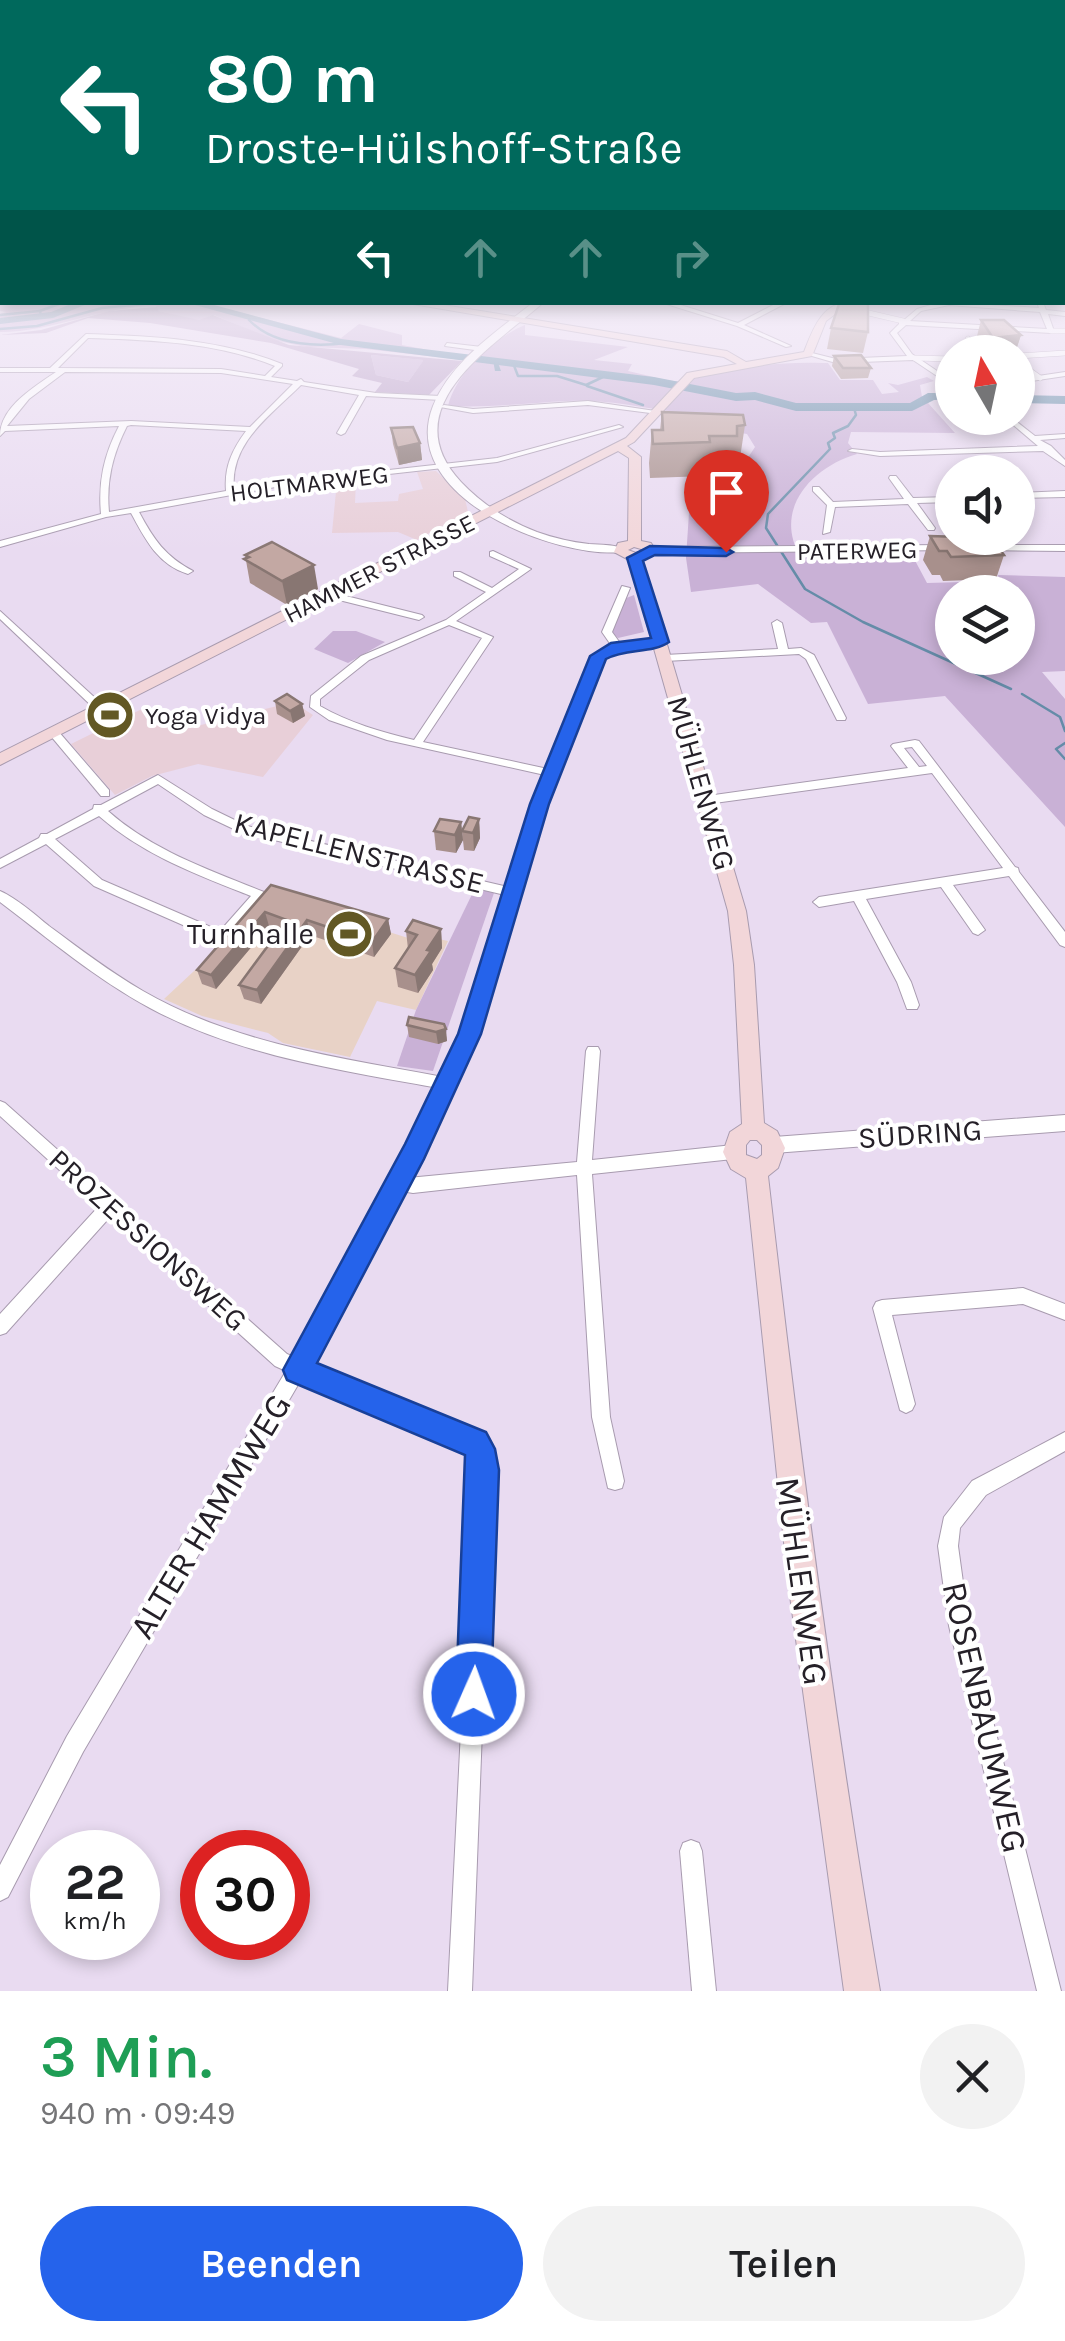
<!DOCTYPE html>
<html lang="de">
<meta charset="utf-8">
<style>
:root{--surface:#fff;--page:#f2f2f2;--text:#202124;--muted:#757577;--accent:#2563eb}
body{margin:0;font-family:Karla,sans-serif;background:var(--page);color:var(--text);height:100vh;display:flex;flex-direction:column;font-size:38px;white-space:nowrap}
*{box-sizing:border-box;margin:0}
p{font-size:32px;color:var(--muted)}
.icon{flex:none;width:55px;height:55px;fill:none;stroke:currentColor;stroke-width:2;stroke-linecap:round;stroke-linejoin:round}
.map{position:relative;height:1991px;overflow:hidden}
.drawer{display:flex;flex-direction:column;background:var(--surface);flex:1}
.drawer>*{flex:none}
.banner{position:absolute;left:0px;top:0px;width:1065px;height:305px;box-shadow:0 5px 15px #0003;background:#00695c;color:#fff;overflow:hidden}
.needle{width:65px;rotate:351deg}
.fabs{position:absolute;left:935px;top:335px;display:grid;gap:20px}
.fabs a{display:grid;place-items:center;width:100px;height:100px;border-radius:50%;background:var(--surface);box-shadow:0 5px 15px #0003;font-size:50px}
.speed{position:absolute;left:30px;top:1830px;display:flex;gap:20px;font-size:50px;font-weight:700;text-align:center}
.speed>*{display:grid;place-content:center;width:130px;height:130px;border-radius:50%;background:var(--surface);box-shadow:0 5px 15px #0003;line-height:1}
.speed small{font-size:25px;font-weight:400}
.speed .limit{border:15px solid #d22;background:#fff;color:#111}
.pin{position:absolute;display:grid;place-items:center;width:85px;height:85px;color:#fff;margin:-102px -42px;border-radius:50% 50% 50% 0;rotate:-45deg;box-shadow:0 0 10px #0007}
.pin .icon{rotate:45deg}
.me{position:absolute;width:110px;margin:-55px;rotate:2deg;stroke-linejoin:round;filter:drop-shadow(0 0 8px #0008)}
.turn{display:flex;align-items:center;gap:35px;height:210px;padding:0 40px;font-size:45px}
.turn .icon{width:130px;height:130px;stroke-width:2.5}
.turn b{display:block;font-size:70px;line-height:85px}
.lanes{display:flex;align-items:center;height:95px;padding:0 40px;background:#0003;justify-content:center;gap:50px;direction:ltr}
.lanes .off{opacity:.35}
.round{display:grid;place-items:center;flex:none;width:105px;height:105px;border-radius:52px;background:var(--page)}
.overview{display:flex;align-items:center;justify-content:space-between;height:170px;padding:0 40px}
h1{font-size:60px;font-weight:600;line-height:75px;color:#1e9e55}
.button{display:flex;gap:20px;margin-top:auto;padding:20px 40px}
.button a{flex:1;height:115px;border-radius:60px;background:var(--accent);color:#fff;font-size:40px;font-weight:600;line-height:115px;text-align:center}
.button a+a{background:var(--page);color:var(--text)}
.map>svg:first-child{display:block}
</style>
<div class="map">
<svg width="1065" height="1991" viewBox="0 0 1065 1991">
<rect width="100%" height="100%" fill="#e9dbf1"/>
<!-- commercial -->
<g fill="#e8cfd8">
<polygon points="436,471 465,499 468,512 417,540 398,532 332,533 337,481 356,481 355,503 398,501 399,494 423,489 417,472"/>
<polygon points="293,702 313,715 263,777 198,764 152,776 115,795 71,744 146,707 181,730"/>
</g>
<!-- education -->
<polygon fill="#e8d2c6" points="267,893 408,938 411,933 448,941 416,1010 377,1001 350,1057 283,1043 268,1033 202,1016 164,999 223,944"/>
<!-- green -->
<g fill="#c9b1d6" fill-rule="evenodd">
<path d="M0,298L2,302L47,303L34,306L53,302L202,303L341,338L359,324L402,335V345L466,357L463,360L366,349L306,347L273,340L214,315L199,321L159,311L156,306C102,306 53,332 0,332V314L6,312L0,311Z"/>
<path d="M525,325V335L628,347L594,360L632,364L628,371C645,374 674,385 690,380C733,368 777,361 823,363H828L840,380H873L882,394L899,392L888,383L898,385L927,377L934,381L920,385L922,397L952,393V397H934L928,403L955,433L851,432L848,443L857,454C812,467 773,509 800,556L911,553L927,583L1000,581L998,575L1065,577V671L1042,672L1065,699V827L945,696L868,704L827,622L811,623L758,584L691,592L686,558L691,483L732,482L755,447L747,434L662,420L669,411C636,406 601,399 567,401C527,403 489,408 448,406C456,373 495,337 525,325ZM952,592H1018V658H952Z"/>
<polygon points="371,355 424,360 408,382 376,375"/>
<polygon points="634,595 644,632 618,638 612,633 624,599"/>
<polygon points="333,631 356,631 385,642 348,663 314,649"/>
<polygon points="476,886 495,890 433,1071 397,1066 416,1010"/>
</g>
<!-- forest -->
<path fill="#baa1c7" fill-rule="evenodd" d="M157,307L159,311L199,320L213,315L289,345L462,361L429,395L375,392L382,383L352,376L359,369L271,343L150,323L88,318L46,333L0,335L41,330L109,311ZM371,355L423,360V361L408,382L376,375Z"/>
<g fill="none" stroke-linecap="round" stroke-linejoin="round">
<!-- stream -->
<g stroke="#658ca8" stroke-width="2.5">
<polyline points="165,302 188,304"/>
<polyline points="0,315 40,311"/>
<polyline points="41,316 40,311 64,302"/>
<path d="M249,320C274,346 313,347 347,343"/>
<polyline points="0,329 37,326 102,308 164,302"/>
<polyline points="513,363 518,376 557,376 586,385 603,377"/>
<polyline points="587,386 643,405"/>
<polyline points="854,408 856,415 848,426 833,433 835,438 828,443 830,449 768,514 766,528 805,589 863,622 1011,689"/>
<polyline points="1022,694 1060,717 1065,731"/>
<polyline points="1065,743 1056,749 1065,759"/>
</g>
<!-- canal -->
<polygon fill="#658ca8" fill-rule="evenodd" points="493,360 497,360 501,371 495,371"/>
<!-- river -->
<g fill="#658ca8" fill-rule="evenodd">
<polygon points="76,302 92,302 53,318 0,324 0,318 51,312"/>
<polygon points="184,302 203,302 341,339 654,377 736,393 755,392 796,403 910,403 928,393 952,393 952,399 934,400 912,411 796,411 755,400 736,401 654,385 341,345"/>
<polygon points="1018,395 1065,396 1065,404 1018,403"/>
</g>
<!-- pedestrian casing -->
<g stroke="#a89baf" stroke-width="6">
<g id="pedestrian">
<polyline points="856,310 903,321"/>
<polyline points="1051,331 1065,331"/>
<polyline points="968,339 979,352"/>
<polyline points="1018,356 1065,353"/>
<polyline points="915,358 952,359"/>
<polyline points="1018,362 1040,378"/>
</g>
</g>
<!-- minor casing -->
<g stroke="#a89baf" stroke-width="2">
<g id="minor">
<polygon points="1062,288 1065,290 1065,298 1062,297"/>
<polygon points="660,302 671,302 738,323 779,302 788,302 744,325 791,346 786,347 737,326"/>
<path d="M941,302L1039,308L1037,302H1043L1046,310L1065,312V316L1048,314L1054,331L1051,333L906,325L897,333L912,354L952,381V386L913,360L836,363L805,354L808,352L836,359L907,356L890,333L899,324V322L903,321L917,309ZM949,305L1040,312L1047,329L910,321L921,311Z"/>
<path d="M86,334C152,336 220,339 282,364V366L271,377L297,381L301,379L304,382L376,393L441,396L445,398L441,400L366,396L345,433L341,435L337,433L359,395L301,385C271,415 229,443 234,490L281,482L497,458L619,425L623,427L497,462L281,486L139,512C154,540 165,556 193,571L188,574C158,565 145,539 131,513L106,517L0,547V541L101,514C98,481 104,455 119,426L5,431L0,436C0,407 34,387 56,372H0V368H50ZM88,338C150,340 216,342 275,366L265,376L221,369L58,368ZM65,372L221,373L293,384L250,427L131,421L7,426L29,399ZM127,426L131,425L246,431C232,450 224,467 226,491L109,512C106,480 113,454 127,426Z"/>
<polygon points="447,343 482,347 485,349 482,351 445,346"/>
<polygon points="1065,372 1065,376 1018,383 1018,379"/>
<polygon points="588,401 662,412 658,414 588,405 473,413 440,407 444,405 473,409"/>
<polygon points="1005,418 1012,418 1035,436 1065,434 1065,438 1040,440 1051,446 1065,460 1065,466 1043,451 880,456 848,451 852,449 880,452 1038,446"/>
<polygon points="890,476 896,476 913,498 952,497 952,502 917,503 935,528 934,530 928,530 908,504 835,507 830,532 823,534 827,505 813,491 813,487 819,487 833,502 904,499 889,478"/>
<polygon points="1065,491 1065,497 1018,498 1018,493"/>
<polygon points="1018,518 1026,526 1026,530 1020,530 1018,526"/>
<path d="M493,551L531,569L456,621L493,637L423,742L548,769L594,656L611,645L602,632L622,586L630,588L612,632L620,643L661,639L666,642L661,645L619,649L603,658L545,804L476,1034L440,1118L408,1178L577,1162L586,1051L588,1047H598L600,1051L592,1160L733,1145L738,1147L741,1152L738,1157L733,1159L592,1174L610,1417L624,1481L622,1488L615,1490L608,1488L592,1417L577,1175L413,1193L401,1191L310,1363L482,1436L492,1470L472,1991H448L474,1470L468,1449L302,1378L83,1752L8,1897L0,1901V1865L67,1736L286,1371L275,1366L110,1217L6,1333L0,1335V1314L99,1206L0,1116V1101L5,1103L287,1354L294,1357L426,1116L438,1088C340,1070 239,1056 150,1008C96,979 49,939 0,902V891C18,899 34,914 49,926C80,949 110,972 143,991C235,1044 340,1058 443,1077L462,1034L505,895L240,832L204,815L158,784L108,811C153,851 210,870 264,892L266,895L264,898L227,940H217L94,886L46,844L0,868V859L39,838L41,834H47L93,809L94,805H101L158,775L212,809L247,826L508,887L533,804L545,775L387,740L329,720L310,707L311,696L361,656L446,620L486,592L454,576V572H460L492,588L519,569L490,556V552ZM449,625L482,638L414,740C382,732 349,723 320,706V699L369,660ZM99,816C143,855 198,875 251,896L220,931L102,880L55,839Z"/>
<polygon points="326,591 422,615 424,617 419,620 323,596 321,594"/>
<polygon points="0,611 105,707 105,711 97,711 0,619"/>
<polygon points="777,620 782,623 788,649 801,648 814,655 846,718 845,720 837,720 806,659 799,654 665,661 660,658 665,655 778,649 772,623"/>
<polygon points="54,730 58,731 109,790 109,796 101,796 50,735 49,733"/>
<path d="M915,740L919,741L1015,867L1018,868L1019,872L1065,932V947L1060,945L1009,876L953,885L985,930L978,935L973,933L941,887L866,899L911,982L919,1005L917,1009H907L897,982L854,901L819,907L813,902L819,897L1003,868L932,773L707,804L701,800L707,796L908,768L891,746L893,744ZM912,747L927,766L919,767L904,748Z"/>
<polygon points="1023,1288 1065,1304 1065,1320 1023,1304 892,1315 915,1404 912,1410 906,1413 900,1410 873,1308 876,1302 882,1300"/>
<polygon points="1065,1432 1065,1451 986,1495 960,1528 958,1546 969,1626 1061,1991 1037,1991 949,1626 938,1546 944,1517 972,1481"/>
<polygon points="691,1840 699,1843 702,1851 716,1991 692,1991 680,1851 683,1843"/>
</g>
</g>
<!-- tertiary casing -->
<g stroke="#a89baf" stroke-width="2">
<g id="tertiary">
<path d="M534,302H544C494,346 391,407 461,482C482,504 508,521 537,532C554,538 571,542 589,544C601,545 616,544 626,550L624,552C555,559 397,497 433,406C451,361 497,331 534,302Z"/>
<polygon points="950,545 956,548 954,550 650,553 644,550 650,547"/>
<polygon points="976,545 1065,545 1065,551 972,550 970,548"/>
<polygon points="1065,1115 1065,1131 774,1153 767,1151 764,1145 767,1139 774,1137"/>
</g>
</g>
<!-- secondary casing -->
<g stroke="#a89baf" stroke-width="2">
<g id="secondary">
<rect x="0" y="292" width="2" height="6"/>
<path d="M401,302H425L727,351L746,362L804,352C813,329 822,302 851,302L826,321L812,356L694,378L634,442L627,446L641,457V541L651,543L657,553L642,560L746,911L754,965L764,1123L777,1131L785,1148L778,1168L768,1176C799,1449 834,1720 880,1991H844L788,1581L746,1178L731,1169L723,1152L730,1132L742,1124L734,965L728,911L629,560L614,552L618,543L628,541L629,458L618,451L0,765V753L626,438L687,373L737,364L724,357ZM634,547L641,549L642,551L636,553L628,550ZM750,1140H757L762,1145V1155L757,1159L746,1155V1145Z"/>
</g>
</g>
<!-- pedestrian -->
<use href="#pedestrian" stroke="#fff" stroke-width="5"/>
<!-- minor -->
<use href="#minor" fill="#fff" fill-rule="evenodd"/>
<!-- tertiary -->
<use href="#tertiary" fill="#fff" fill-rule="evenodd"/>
<!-- secondary -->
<use href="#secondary" fill="#f2d6d9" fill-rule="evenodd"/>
</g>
<!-- wall -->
<g fill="#a8908c">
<polygon points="981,320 1021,335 1016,350 988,352 977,336"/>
<polygon points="831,328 868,332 863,353 827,349"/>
<polygon points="834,356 871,368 868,378 841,379 832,366"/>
<polygon points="662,412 745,425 740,458 734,459 732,470 707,469 706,476 650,478 649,463 652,430 660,430"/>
<polygon points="391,428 420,443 422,460 399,465 393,444"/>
<polygon points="930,536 1004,555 996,579 943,581 940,575 932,575 923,560"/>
<polygon points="245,555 318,589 287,605 250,583"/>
<polygon points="275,701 302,704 305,716 293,723 277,714"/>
<polygon points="479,819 480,838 474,851 464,850 462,831"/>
<polygon points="461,822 463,840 456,853 436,850 434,831"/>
<polygon points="271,885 388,919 391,934 374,957 310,935 261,1004 244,999 239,985 279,930 269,926 216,989 202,984 197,970"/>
<polygon points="441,929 442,948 432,964 433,970 418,993 398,987 395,968 408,949 406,931"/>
<polygon points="444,1024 447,1041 438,1044 409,1037 407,1025"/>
</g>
<!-- shaded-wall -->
<g fill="#887672">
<polygon points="1021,335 1016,350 988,352 993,338"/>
<polygon points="420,443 422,460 399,465 397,448"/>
<polygon points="314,565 318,589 287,605 282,581"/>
<polygon points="302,704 305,716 293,723 290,711"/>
<polygon points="479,819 480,838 474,851 473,833"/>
<polygon points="461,822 463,840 456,853 455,835"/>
<polygon points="265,912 269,926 216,989 211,975"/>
<polygon points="388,919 391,934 374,957 372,942"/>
<polygon points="307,920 310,935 261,1004 257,990"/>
<polygon points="441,929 442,948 432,964 433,970 418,993 415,975 427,950"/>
<polygon points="446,1029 447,1041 438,1044 436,1032"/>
</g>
<!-- building -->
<g fill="#c3a8a3" stroke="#887672" stroke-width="2.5">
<polygon points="849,302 868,302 868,332 831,328 839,304"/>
<polygon points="981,320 1004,320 1021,335 993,338"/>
<polygon points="861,355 871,368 843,368 834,356"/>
<polygon points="662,412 743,415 745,425 737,426 737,436 709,436 710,442 653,444 652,430 663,430"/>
<polygon points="413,427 420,443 397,448 391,428"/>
<polygon points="930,536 992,538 1004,555 951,557 947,551 939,551"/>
<polygon points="272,542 314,565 282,581 244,559 249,557 245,555"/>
<polygon points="287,694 302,704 290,711 275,701"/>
<polygon points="469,817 479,819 473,833 462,831"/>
<polygon points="440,819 461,822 455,835 434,831"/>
<polygon points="271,885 388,919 372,942 307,920 257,990 239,985 287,920 265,912 211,975 197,970"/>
<polygon points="413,920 441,929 427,950 431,951 415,975 395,968 417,935 406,931"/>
<polygon points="409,1017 444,1024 446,1029 436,1032 407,1025"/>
</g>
<!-- sky -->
<linearGradient id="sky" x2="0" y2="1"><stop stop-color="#73a4ce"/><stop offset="0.49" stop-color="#f5eff9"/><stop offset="1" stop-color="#f5eff9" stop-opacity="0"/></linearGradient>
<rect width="1065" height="552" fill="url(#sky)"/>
<!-- route -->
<path fill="#2563eb" stroke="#184099" stroke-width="2.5" d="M650,546L726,548L733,552L726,556L655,555L643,561L669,642C652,654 626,648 606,659L549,804L481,1034L424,1159L317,1363L486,1432L495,1449L499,1470L491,1694L486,1706L474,1711L461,1706L456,1694L465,1455L287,1380L283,1370L405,1144L458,1034L530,804L590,656L611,643L651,638L627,558Z"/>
<!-- icons -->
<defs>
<g id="stadium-disc" transform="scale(2.5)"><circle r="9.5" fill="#625824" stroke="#fff"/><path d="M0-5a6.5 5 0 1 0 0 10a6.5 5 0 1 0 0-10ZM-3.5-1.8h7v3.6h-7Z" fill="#fff"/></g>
</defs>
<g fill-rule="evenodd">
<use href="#stadium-disc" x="110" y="715"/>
<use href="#stadium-disc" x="349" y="934"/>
</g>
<g text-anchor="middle" stroke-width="8" stroke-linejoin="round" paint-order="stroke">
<!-- far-street labels -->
<g font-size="25" fill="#252028" stroke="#fff">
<text transform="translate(309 483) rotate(-7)" y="9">HOLTMARWEG</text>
<text transform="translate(857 550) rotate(-1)" y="9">PATERWEG</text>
<text transform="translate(379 568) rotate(-27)" y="9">HAMMER STRASSE</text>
</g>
<!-- far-poi labels -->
<g font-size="25" fill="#252028" stroke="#fff" text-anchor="start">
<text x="145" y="724">Yoga Vidya</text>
</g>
<!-- street labels -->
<g font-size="30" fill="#252028" stroke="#fff">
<text transform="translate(701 783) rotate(74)" y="10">MÜHLENWEG</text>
<text transform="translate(359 853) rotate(14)" y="10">KAPELLENSTRASSE</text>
<text transform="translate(920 1134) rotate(-4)" y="10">SÜDRING</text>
<text transform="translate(148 1240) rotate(42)" y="10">PROZESSIONSWEG</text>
</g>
<!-- poi labels -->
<g font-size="30" fill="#252028" stroke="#fff" text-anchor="end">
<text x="314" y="944">Turnhalle</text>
</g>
<!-- near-street labels -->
<g font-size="35" fill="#252028" stroke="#fff">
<text transform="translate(210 1516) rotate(-59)" y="12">ALTER HAMMWEG</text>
<text transform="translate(802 1581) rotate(82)" y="12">MÜHLENWEG</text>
<text transform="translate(985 1717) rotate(77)" y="12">ROSENBAUMWEG</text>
</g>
</g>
</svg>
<div class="fabs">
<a><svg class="needle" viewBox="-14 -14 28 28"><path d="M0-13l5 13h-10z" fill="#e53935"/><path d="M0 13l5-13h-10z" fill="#757577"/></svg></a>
<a><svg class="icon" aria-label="sound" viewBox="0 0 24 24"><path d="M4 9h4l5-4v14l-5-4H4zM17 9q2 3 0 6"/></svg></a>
<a><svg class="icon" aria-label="layers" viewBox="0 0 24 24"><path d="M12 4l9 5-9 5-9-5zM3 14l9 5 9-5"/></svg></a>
</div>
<div class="speed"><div>22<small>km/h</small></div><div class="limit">30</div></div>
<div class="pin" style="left:726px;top:552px;background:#d93025"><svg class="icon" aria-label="arrive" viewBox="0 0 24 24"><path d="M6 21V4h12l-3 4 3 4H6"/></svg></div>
<svg class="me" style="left:474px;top:1694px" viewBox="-20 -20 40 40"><circle r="17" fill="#2563eb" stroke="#fff" stroke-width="3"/><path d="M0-11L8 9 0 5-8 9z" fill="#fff"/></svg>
<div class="banner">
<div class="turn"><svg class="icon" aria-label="left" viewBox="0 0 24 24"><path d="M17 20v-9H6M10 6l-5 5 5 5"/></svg><div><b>80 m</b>Droste-Hülshoff-Straße</div></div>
<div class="lanes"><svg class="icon" aria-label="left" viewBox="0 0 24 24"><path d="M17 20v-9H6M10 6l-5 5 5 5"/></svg><svg class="icon off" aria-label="ahead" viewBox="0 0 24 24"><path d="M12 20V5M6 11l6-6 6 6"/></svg><svg class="icon off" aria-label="ahead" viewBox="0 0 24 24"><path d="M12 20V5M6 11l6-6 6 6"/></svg><svg class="icon off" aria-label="right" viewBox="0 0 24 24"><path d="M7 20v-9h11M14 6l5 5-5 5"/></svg></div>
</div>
</div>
<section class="drawer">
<div class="overview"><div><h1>3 Min.</h1><p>940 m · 09:49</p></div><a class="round"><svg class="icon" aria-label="close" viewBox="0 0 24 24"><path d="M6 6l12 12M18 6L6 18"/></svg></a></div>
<div class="button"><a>Beenden</a><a>Teilen</a></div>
</section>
